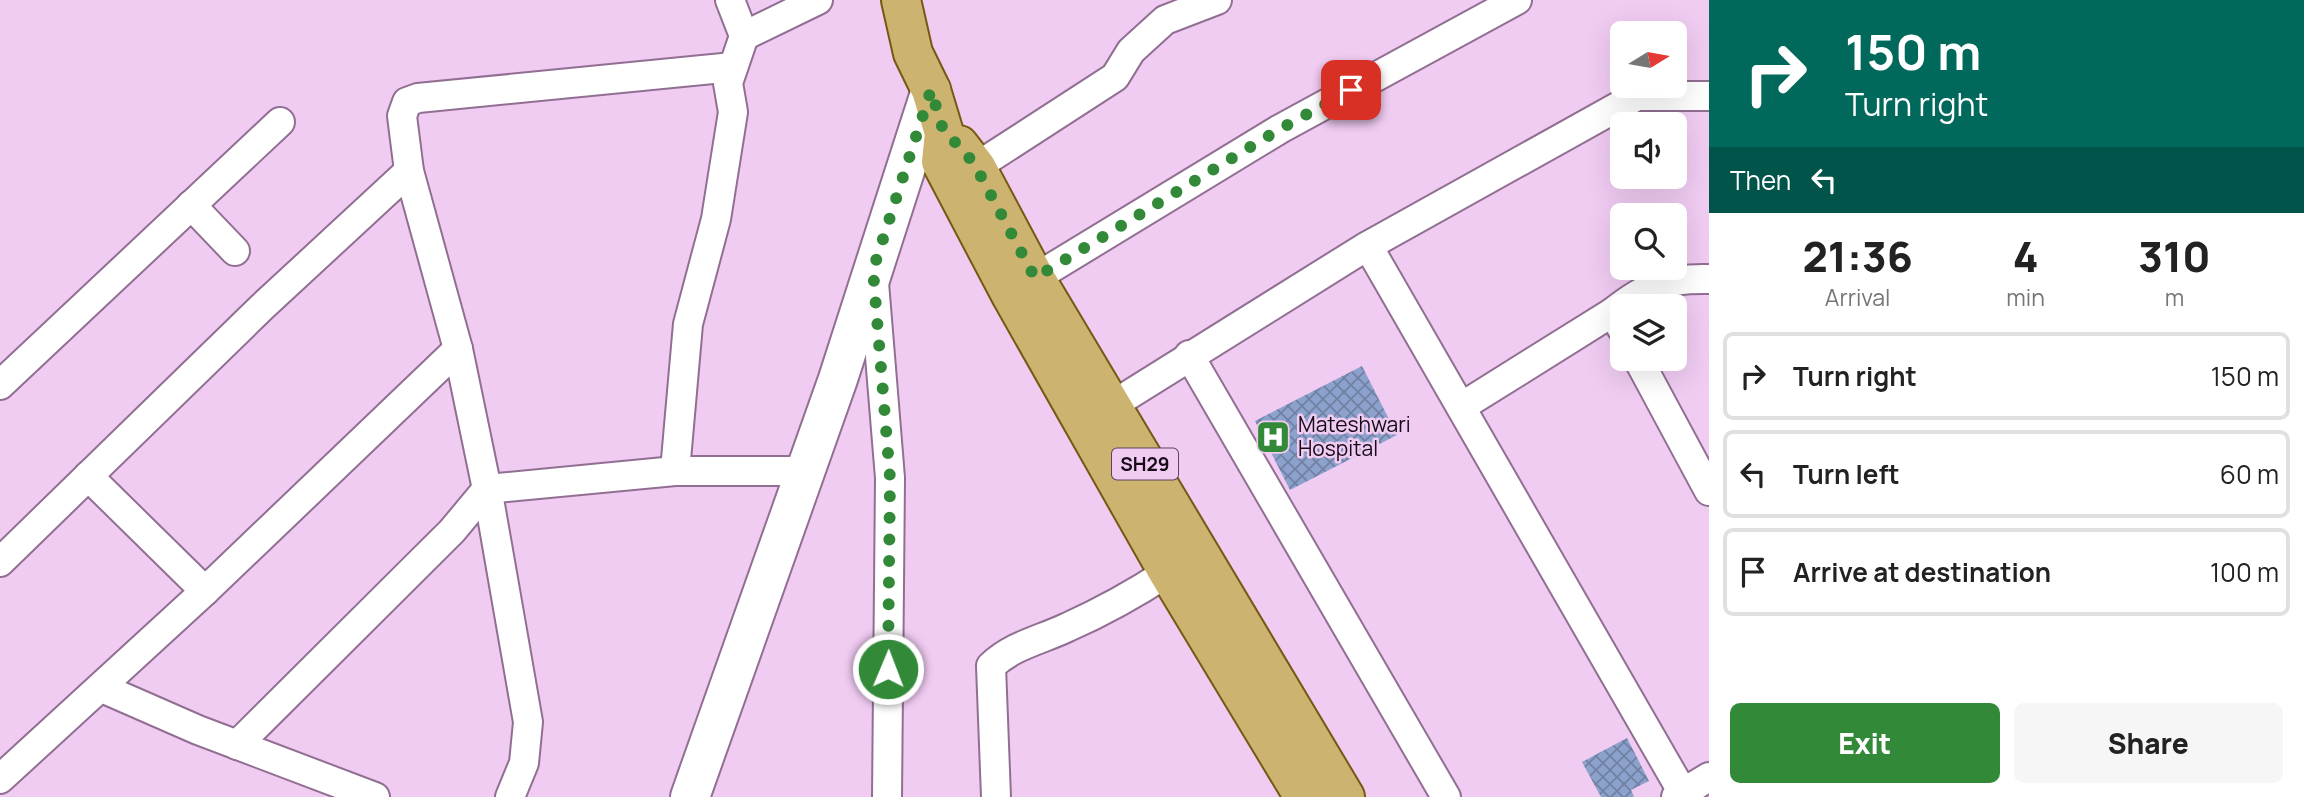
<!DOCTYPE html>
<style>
:root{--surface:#fff;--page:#f6f6f6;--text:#222;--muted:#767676;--line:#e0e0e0;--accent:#328a39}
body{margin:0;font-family:Manrope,sans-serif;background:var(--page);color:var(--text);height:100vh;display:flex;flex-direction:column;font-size:26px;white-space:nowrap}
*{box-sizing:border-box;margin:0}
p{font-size:23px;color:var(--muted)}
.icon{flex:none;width:38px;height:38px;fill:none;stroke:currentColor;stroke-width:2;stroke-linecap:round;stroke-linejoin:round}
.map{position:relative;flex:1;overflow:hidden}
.details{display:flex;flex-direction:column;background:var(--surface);width:595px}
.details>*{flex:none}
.hud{background:#00695c;color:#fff;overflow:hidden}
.needle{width:46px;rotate:79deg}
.buttons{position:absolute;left:1610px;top:21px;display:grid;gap:14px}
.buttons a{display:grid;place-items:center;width:77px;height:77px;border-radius:10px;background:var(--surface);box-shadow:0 7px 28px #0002;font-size:35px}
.pin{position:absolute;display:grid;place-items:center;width:60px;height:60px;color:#fff;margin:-30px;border-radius:14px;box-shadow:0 4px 10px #0006}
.me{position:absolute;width:77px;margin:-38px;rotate:1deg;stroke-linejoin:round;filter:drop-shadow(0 0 5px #0008)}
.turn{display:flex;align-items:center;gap:24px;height:147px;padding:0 21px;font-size:32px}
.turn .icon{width:91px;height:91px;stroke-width:2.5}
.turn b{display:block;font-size:49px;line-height:60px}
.then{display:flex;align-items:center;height:66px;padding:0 21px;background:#0003;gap:14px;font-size:26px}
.eta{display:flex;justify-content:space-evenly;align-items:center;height:119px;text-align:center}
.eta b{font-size:42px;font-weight:800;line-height:49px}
.primary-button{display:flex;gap:14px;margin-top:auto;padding:14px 21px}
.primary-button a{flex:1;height:80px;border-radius:10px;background:var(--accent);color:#fff;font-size:28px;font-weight:800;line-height:80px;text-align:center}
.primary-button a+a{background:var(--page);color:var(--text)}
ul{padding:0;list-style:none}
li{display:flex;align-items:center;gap:21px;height:88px;margin:0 14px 10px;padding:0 7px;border:4px solid var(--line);border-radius:10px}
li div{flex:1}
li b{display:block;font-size:26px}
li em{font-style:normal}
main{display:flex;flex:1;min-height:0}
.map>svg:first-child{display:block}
</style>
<main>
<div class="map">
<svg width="1709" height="797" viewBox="0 0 1709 797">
<defs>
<pattern id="building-cross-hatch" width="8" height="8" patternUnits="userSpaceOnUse" patternTransform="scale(1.75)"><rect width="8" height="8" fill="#8ca1cb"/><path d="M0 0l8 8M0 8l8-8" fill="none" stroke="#7181a4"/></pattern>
</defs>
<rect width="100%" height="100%" fill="#f0cbf2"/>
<!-- building -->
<g fill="url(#building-cross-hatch)">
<polygon points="1362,366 1397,435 1290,490 1255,421"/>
<polygon points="1627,738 1649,781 1631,790 1634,797 1601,797 1582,762"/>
</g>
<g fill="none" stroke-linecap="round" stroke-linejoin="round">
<!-- street casing -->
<g stroke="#916f92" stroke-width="32">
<g id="street">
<polyline points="730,0 744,36"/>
<polyline points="976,167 1115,77 1131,51 1165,20 1217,0"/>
<polyline points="191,205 235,251"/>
<polyline points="1368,246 1683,793"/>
<polyline points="1035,278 1280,129 1517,0"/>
<polyline points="874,283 890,478 887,797"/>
<path d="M1613,312C1647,285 1666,278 1709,279"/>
<polyline points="1189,355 1446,797"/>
<polyline points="1638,359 1709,491"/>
<polyline points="0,385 280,122"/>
<polyline points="1461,407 1613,312 1622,329"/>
<polyline points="1095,416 1364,248 1637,96 1709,96"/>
<polyline points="675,471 688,324 716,219 733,112 728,83 744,36 818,0"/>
<polyline points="88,476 205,591"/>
<polyline points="0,562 262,307 409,171"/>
<polyline points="102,688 198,730 375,797"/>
<polyline points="237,745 452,531 487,489 675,471 805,471"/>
<polyline points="0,779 205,591 458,349"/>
<polyline points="510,797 524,763 528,722 489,499 458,349 409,171 402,116 407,102 418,98 733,67"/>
<path d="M996,797L991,666C1013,645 1041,640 1068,627C1104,611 1136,593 1168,572"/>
<polyline points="1676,797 1709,777"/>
</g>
</g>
<!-- secondary casing -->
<g stroke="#916f92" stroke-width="42">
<polyline id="secondary" points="690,797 838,379 931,90"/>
</g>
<!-- primary casing -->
<g stroke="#775813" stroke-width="42">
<g id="primary">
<polyline points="901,0 913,53 931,90 944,133 941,162 1011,295 1168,572 1304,797"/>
<polyline points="959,145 976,167 1035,278 1345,797"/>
</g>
</g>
<!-- street -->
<use href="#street" stroke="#fff" stroke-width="28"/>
<!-- secondary -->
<use href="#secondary" stroke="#fff" stroke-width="38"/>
<!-- primary -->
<use href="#primary" stroke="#cdb370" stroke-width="38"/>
</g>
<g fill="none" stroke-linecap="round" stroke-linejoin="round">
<!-- route -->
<polyline stroke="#328a39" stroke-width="12" stroke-dasharray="0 21.6" points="888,669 890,478 873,270 931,90 944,133 962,148 976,167 1035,278 1280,129 1351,90"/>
</g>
<!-- icons -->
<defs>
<g id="hospital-square" transform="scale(1.75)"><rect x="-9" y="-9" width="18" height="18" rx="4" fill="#328a39" stroke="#f0cbf2"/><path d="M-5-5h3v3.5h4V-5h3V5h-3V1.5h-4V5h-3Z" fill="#fff"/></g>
</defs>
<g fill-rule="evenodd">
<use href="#hospital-square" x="1273" y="437"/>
</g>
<g text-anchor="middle" stroke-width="5" stroke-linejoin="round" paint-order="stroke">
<!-- shield labels -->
<rect fill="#f0cbf2" stroke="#584559" stroke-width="2" x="1112" y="448.5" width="66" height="31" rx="5"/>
<g font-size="19" font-weight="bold" fill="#170b18">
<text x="1145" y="471">SH29</text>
</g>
<!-- poi labels -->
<g font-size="21" fill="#170b18" stroke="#f0cbf2" text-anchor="start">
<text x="1298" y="432">Mateshwari<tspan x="1298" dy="24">Hospital</tspan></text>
</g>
</g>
</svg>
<div class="buttons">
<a><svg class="needle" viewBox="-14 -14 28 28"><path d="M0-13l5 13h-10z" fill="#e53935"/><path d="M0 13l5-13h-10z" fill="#767676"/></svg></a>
<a><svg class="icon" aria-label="sound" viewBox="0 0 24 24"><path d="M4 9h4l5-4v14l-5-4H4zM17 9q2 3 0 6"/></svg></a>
<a><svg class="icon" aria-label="search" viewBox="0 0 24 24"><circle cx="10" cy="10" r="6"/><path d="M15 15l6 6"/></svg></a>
<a><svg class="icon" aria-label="layers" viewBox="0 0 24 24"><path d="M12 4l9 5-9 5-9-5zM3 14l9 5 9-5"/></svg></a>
</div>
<div class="pin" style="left:1351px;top:90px;background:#d93025"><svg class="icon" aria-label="arrive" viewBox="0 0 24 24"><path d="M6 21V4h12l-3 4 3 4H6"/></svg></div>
<svg class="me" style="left:888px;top:669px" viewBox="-20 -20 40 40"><circle r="17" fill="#328a39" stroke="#fff" stroke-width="3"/><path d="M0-11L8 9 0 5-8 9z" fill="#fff"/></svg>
</div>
<section class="details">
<div class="hud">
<div class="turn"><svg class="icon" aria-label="right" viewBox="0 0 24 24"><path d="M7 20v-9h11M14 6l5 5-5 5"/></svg><div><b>150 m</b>Turn right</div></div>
<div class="then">Then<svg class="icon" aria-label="left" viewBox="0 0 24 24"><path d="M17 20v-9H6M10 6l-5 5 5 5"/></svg></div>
</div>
<div class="eta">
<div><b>21:36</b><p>Arrival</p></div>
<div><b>4</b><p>min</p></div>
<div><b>310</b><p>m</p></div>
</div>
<ul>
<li><svg class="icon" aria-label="right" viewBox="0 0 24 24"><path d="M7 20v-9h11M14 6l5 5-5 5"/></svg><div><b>Turn right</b></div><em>150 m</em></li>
<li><svg class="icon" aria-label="left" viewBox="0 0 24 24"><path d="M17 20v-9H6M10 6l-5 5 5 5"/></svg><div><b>Turn left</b></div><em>60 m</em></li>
<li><svg class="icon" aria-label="arrive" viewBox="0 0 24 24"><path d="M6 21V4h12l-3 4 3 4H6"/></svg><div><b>Arrive at destination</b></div><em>100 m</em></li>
</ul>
<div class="primary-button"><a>Exit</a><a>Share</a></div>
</section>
</main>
